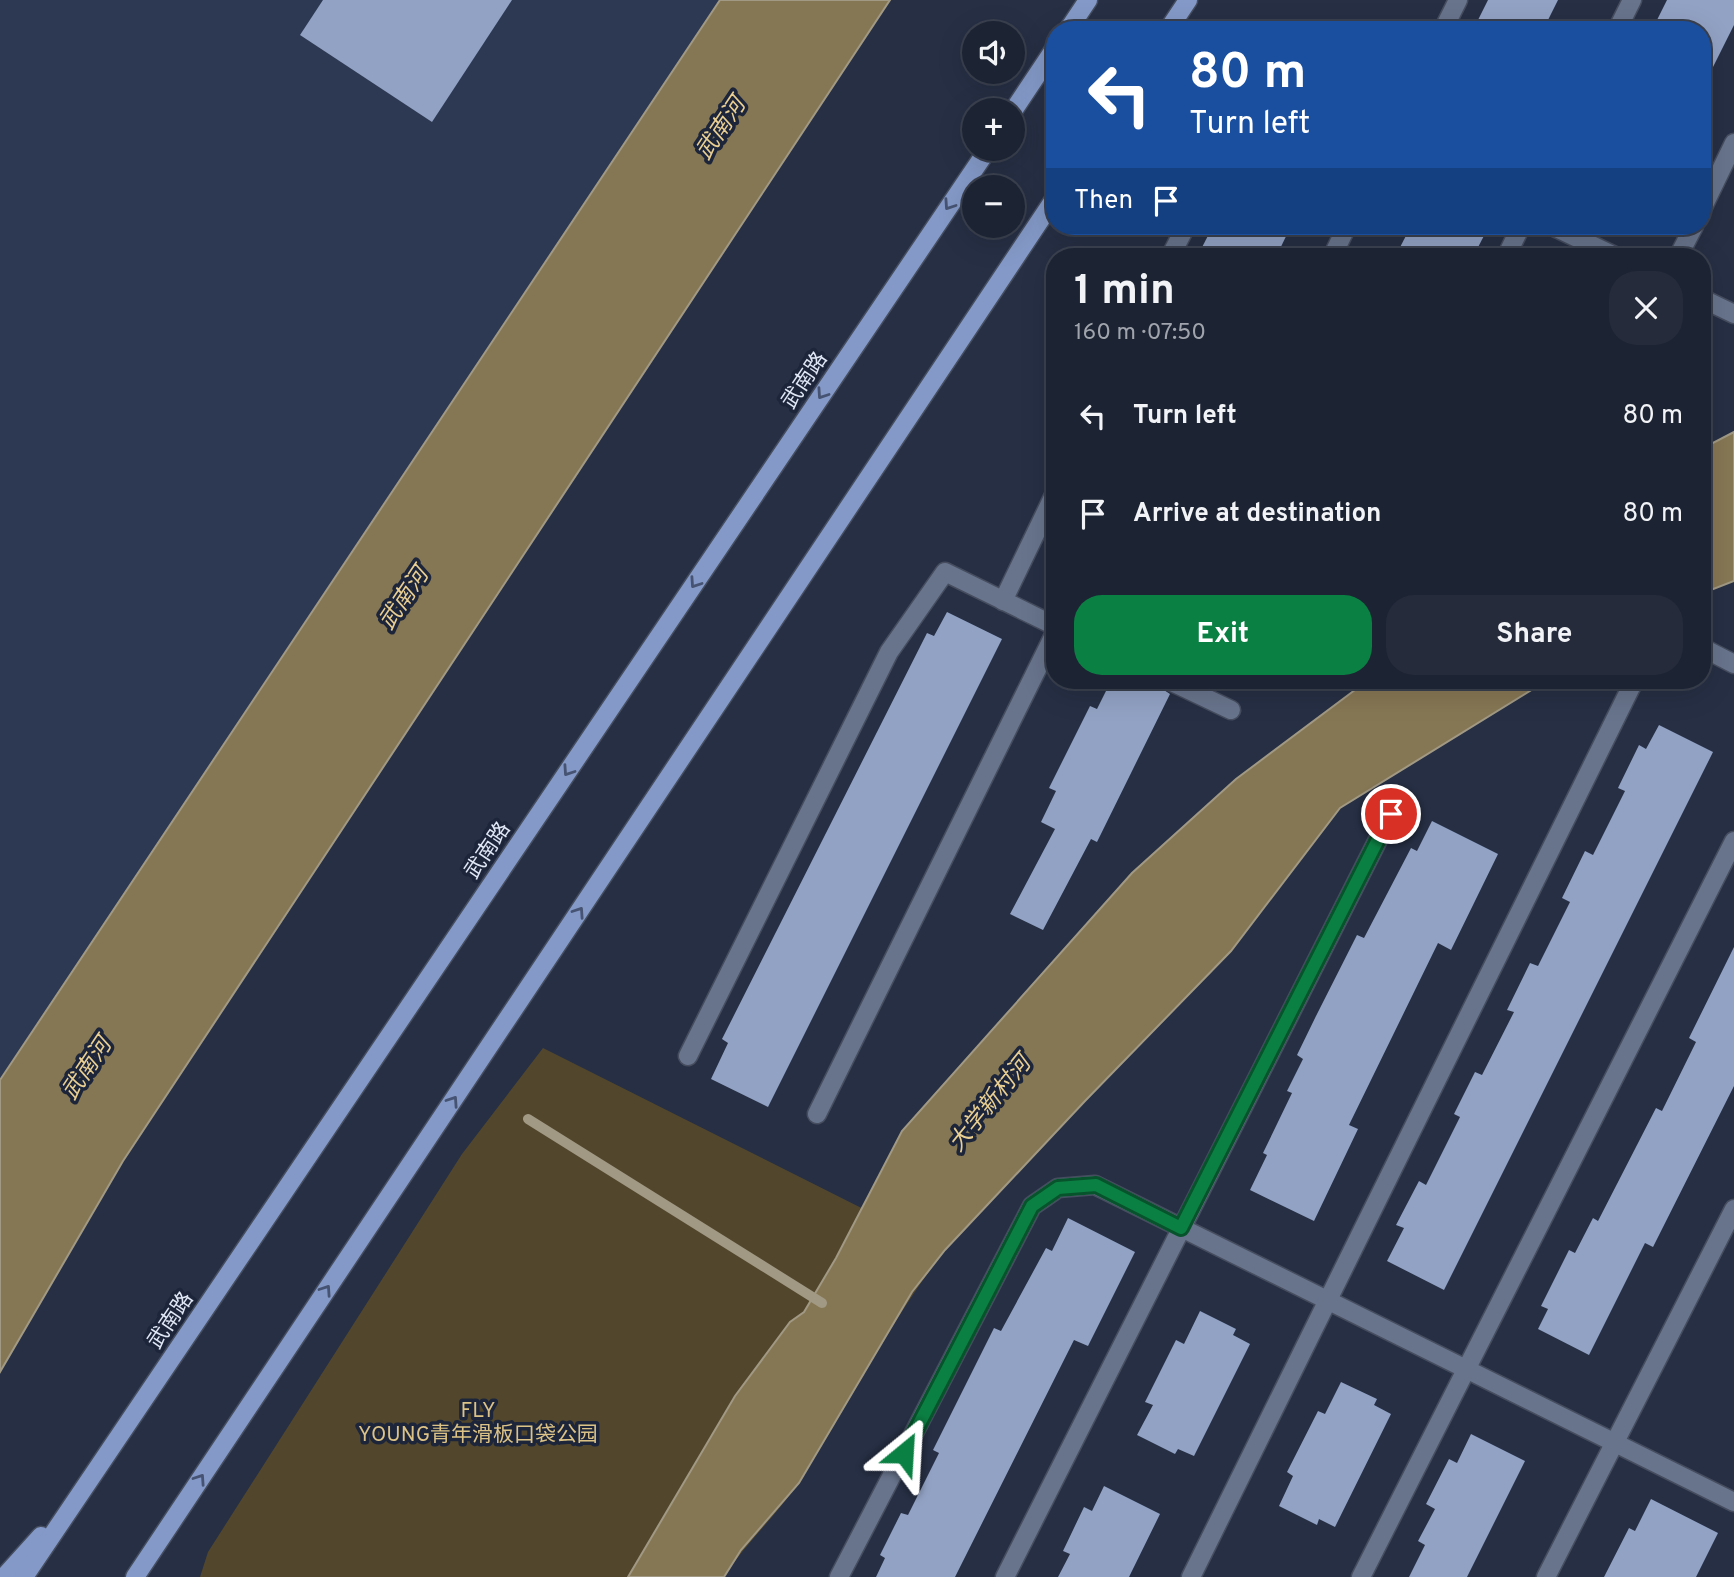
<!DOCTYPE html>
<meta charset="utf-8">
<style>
:root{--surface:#1c2333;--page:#252b3b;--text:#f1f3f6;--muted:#a0a4ac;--line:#3a404e;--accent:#0b8043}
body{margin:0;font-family:Overpass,"Noto Sans SC",sans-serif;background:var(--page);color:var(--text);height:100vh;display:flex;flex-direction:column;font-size:26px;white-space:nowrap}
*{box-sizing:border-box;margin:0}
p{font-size:23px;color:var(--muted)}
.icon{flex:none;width:38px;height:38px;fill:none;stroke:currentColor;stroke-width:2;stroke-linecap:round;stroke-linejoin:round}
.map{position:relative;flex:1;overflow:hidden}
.side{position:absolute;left:1046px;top:248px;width:665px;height:441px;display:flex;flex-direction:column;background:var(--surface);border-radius:28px;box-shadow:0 7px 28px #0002,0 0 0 2px var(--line)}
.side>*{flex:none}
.hud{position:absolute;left:1046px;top:21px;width:665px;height:214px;border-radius:28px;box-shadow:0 7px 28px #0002,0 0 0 2px var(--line);background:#1a4fa0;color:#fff;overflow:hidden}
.fabs{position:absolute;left:962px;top:21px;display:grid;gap:14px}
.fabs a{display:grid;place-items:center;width:63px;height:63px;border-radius:50%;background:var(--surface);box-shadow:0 7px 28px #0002,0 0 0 2px var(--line);font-size:35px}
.pin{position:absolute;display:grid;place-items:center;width:60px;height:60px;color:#fff;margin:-30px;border:4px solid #fff;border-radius:50%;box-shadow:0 2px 7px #0007}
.me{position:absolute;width:77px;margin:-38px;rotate:27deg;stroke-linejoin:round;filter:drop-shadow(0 0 5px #0008)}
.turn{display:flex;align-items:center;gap:24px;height:147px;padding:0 28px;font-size:32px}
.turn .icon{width:91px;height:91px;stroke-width:2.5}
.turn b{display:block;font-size:49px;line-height:60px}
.then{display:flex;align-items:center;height:66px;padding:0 28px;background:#0003;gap:14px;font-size:26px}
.round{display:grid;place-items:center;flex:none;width:74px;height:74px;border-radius:28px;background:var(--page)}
.overview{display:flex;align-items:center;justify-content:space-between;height:119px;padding:0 28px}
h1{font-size:42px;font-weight:700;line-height:52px}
.primary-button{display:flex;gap:14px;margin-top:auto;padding:14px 28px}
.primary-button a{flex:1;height:80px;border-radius:28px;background:var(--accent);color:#fff;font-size:28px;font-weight:700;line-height:80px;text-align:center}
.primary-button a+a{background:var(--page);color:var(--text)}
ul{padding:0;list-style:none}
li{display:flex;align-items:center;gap:21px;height:98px;padding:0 28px}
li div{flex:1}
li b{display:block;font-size:26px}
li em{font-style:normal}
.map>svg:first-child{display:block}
</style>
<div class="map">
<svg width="1734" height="1577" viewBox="0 0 1734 1577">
<rect width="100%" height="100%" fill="#262f44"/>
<!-- built -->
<polygon fill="#2d3953" points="0,0 720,0 0,1080"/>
<!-- green -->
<path fill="#52472d" d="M543,1048L945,1250C889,1322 850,1404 800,1480C778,1515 746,1542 724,1577H200L208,1552L462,1154Z"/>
<!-- water -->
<g fill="#867754" stroke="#a19984" stroke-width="2">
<polygon points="720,0 890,0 123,1161 0,1372 0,1080"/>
<polygon points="1734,432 1734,581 1703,593 1703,448"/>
<polygon points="1367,681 1546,681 1340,808 1231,951 1085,1101 945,1250 912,1292 799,1483 741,1550 724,1577 628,1577 735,1396 790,1322 804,1312 836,1258 902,1131 1132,873 1236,779"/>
</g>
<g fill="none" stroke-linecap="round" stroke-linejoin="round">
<!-- stream -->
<polyline stroke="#a19984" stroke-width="10" points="528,1119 822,1303"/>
</g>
<!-- building -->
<g fill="#92a2c4">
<polygon points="323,0 512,0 432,122 300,35"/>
<polygon points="1488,0 1558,0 1543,30 1473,30"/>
<polygon points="1667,0 1734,0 1734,25 1703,87 1703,30 1652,30"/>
<polygon points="1213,226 1291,226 1276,257 1197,257"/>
<polygon points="1411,226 1489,226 1473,257 1395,257"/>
<polygon points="947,612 1002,639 768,1107 711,1079 728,1043 722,1039 927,633 934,636"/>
<polygon points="1111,681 1159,681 1161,688 1170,694 1097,842 1091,839 1043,930 1010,914 1055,829 1041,822 1056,791 1049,788 1090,706 1097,709"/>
<polygon points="1659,725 1713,752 1444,1290 1387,1261 1404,1228 1396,1225 1419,1181 1426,1185 1460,1117 1454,1114 1475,1072 1482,1075 1514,1012 1507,1010 1530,963 1538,966 1570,902 1562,898 1585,851 1593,855 1625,791 1618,788 1639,745 1646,749"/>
<polygon points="1432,821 1498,854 1451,950 1438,943 1349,1125 1358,1129 1314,1221 1250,1190 1267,1155 1263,1153 1292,1093 1287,1091 1303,1059 1297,1055 1316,1016 1357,935 1364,938 1411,848 1417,851"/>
<polygon points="1734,947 1734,1086 1653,1247 1645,1243 1589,1355 1538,1329 1548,1309 1541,1306 1569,1250 1575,1253 1593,1218 1598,1221 1656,1108 1662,1111 1696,1042 1689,1038"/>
<polygon points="1068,1218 1135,1252 1088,1346 1074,1340 955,1577 876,1577 885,1558 880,1555 901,1513 908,1515 939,1453 933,1450 994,1328 1001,1331 1046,1248 1052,1251"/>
<polygon points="1200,1311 1236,1329 1233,1335 1250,1344 1194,1456 1178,1449 1175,1454 1137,1435 1153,1405 1145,1402 1176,1340 1184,1344"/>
<polygon points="1341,1382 1377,1399 1374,1405 1391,1414 1335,1527 1319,1519 1317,1525 1279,1506 1293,1476 1287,1472 1318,1411 1325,1414"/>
<polygon points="1471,1434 1525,1461 1467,1577 1409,1577 1425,1545 1418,1541 1435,1509 1426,1504 1449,1459 1457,1463"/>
<polygon points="1104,1486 1160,1514 1129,1577 1058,1577 1070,1554 1063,1551 1084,1507 1092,1511"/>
<polygon points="1651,1499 1718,1533 1696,1577 1604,1577 1629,1528 1635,1531"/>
</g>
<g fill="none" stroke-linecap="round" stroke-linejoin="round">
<!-- service casing -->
<g stroke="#454d5f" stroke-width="21">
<g id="service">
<polyline points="1443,30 1458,0"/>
<polyline points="1617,30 1632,0"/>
<polyline points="1703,207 1734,143"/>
<polyline points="1552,226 1617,257"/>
<polyline points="1170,257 1186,226"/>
<polyline points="1332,257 1347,226"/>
<polyline points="1506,257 1521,226"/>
<polyline points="1678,257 1694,226"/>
<polyline points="1703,299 1734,314"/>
<polyline points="1003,601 1055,493"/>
<polyline points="1703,648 1734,664"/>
<polyline points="1170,681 1231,710"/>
<polyline points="688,1056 889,652 945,572 1055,626"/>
<polyline points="817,1114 1055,633"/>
<polyline points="839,1577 1032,1206 1058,1188 1095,1185 1734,1502"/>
<polyline points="1005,1577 1391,814"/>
<polyline points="1191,1577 1634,681"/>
<polyline points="1361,1577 1734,841"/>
<polyline points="1546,1577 1734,1209"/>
</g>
</g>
<!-- primary casing -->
<g stroke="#454d5f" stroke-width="21">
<g id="primary">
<polyline points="1068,30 1088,0"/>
<polyline points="1168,30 1188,0"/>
<polyline points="1013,111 1055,48"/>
<polyline points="4,1577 41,1536"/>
<polyline points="24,1577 988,149"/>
<polyline points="135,1577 1055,198"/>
</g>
</g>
<!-- service -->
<use href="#service" stroke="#68748c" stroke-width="18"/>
<!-- primary -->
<use href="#primary" stroke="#8499c7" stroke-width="18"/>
</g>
<!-- one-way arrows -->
<defs><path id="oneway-chevron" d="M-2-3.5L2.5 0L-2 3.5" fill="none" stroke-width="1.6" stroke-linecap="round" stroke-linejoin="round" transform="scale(1.75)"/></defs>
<g stroke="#465372">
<use href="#oneway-chevron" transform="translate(949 205) rotate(124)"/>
<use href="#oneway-chevron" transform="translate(822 394) rotate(124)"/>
<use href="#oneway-chevron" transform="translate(695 583) rotate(124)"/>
<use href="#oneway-chevron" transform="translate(568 771) rotate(124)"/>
<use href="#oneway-chevron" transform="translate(579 912) rotate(-56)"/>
<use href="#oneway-chevron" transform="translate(453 1101) rotate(-56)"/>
<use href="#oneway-chevron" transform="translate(326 1290) rotate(-56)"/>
<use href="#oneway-chevron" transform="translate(200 1479) rotate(-56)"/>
</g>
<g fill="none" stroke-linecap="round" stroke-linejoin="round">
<!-- route casing -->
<g stroke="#07532c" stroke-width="18">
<polyline id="route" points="904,1453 1032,1206 1058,1188 1096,1185 1181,1228 1391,814"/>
</g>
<!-- route -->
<use href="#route" stroke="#0b8043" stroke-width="12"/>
</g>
<g text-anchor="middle" stroke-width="7" stroke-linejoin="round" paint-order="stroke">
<!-- street labels -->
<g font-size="21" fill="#e0e7f5" stroke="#1c253a">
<text transform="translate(804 380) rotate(-56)" y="7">武南路</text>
<text transform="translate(487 850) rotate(-56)" y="7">武南路</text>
<text transform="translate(170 1320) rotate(-56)" y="7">武南路</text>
</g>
<!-- park labels -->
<g font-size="21" fill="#dcc286" stroke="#1c253a">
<text x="478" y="1417">FLY<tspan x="478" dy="24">YOUNG青年滑板口袋公园</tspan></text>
</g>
<!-- water labels -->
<g font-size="23" font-style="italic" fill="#eacf93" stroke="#1c253a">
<text transform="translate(720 128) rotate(-56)" y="8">武南河</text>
<text transform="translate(403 598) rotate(-56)" y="8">武南河</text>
<text transform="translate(86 1068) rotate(-56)" y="8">武南河</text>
<text transform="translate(989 1103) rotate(-51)" y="8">大学新村河</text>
</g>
</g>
</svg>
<div class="fabs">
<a><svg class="icon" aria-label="sound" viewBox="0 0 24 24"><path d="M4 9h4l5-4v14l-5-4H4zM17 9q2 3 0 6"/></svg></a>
<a>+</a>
<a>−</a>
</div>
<div class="pin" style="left:1391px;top:814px;background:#d93025"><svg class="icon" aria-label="arrive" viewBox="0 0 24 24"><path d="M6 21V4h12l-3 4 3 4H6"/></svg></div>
<svg class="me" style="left:904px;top:1453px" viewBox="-20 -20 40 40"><path d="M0-17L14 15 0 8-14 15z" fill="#0b8043" stroke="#fff" stroke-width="4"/></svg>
<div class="hud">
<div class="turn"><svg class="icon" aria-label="left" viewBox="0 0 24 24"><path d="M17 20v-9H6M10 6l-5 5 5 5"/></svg><div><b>80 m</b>Turn left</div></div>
<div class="then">Then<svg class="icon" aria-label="arrive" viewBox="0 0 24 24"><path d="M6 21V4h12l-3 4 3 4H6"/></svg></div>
</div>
<section class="side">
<div class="overview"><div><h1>1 min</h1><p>160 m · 07:50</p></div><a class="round"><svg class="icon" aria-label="close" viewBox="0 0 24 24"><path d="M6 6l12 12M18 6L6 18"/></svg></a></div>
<ul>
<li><svg class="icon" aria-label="left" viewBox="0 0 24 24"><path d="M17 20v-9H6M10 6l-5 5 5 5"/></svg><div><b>Turn left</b></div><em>80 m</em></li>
<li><svg class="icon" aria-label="arrive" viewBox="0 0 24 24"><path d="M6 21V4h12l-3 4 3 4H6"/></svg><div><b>Arrive at destination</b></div><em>80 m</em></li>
</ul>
<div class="primary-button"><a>Exit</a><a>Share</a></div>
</section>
</div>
